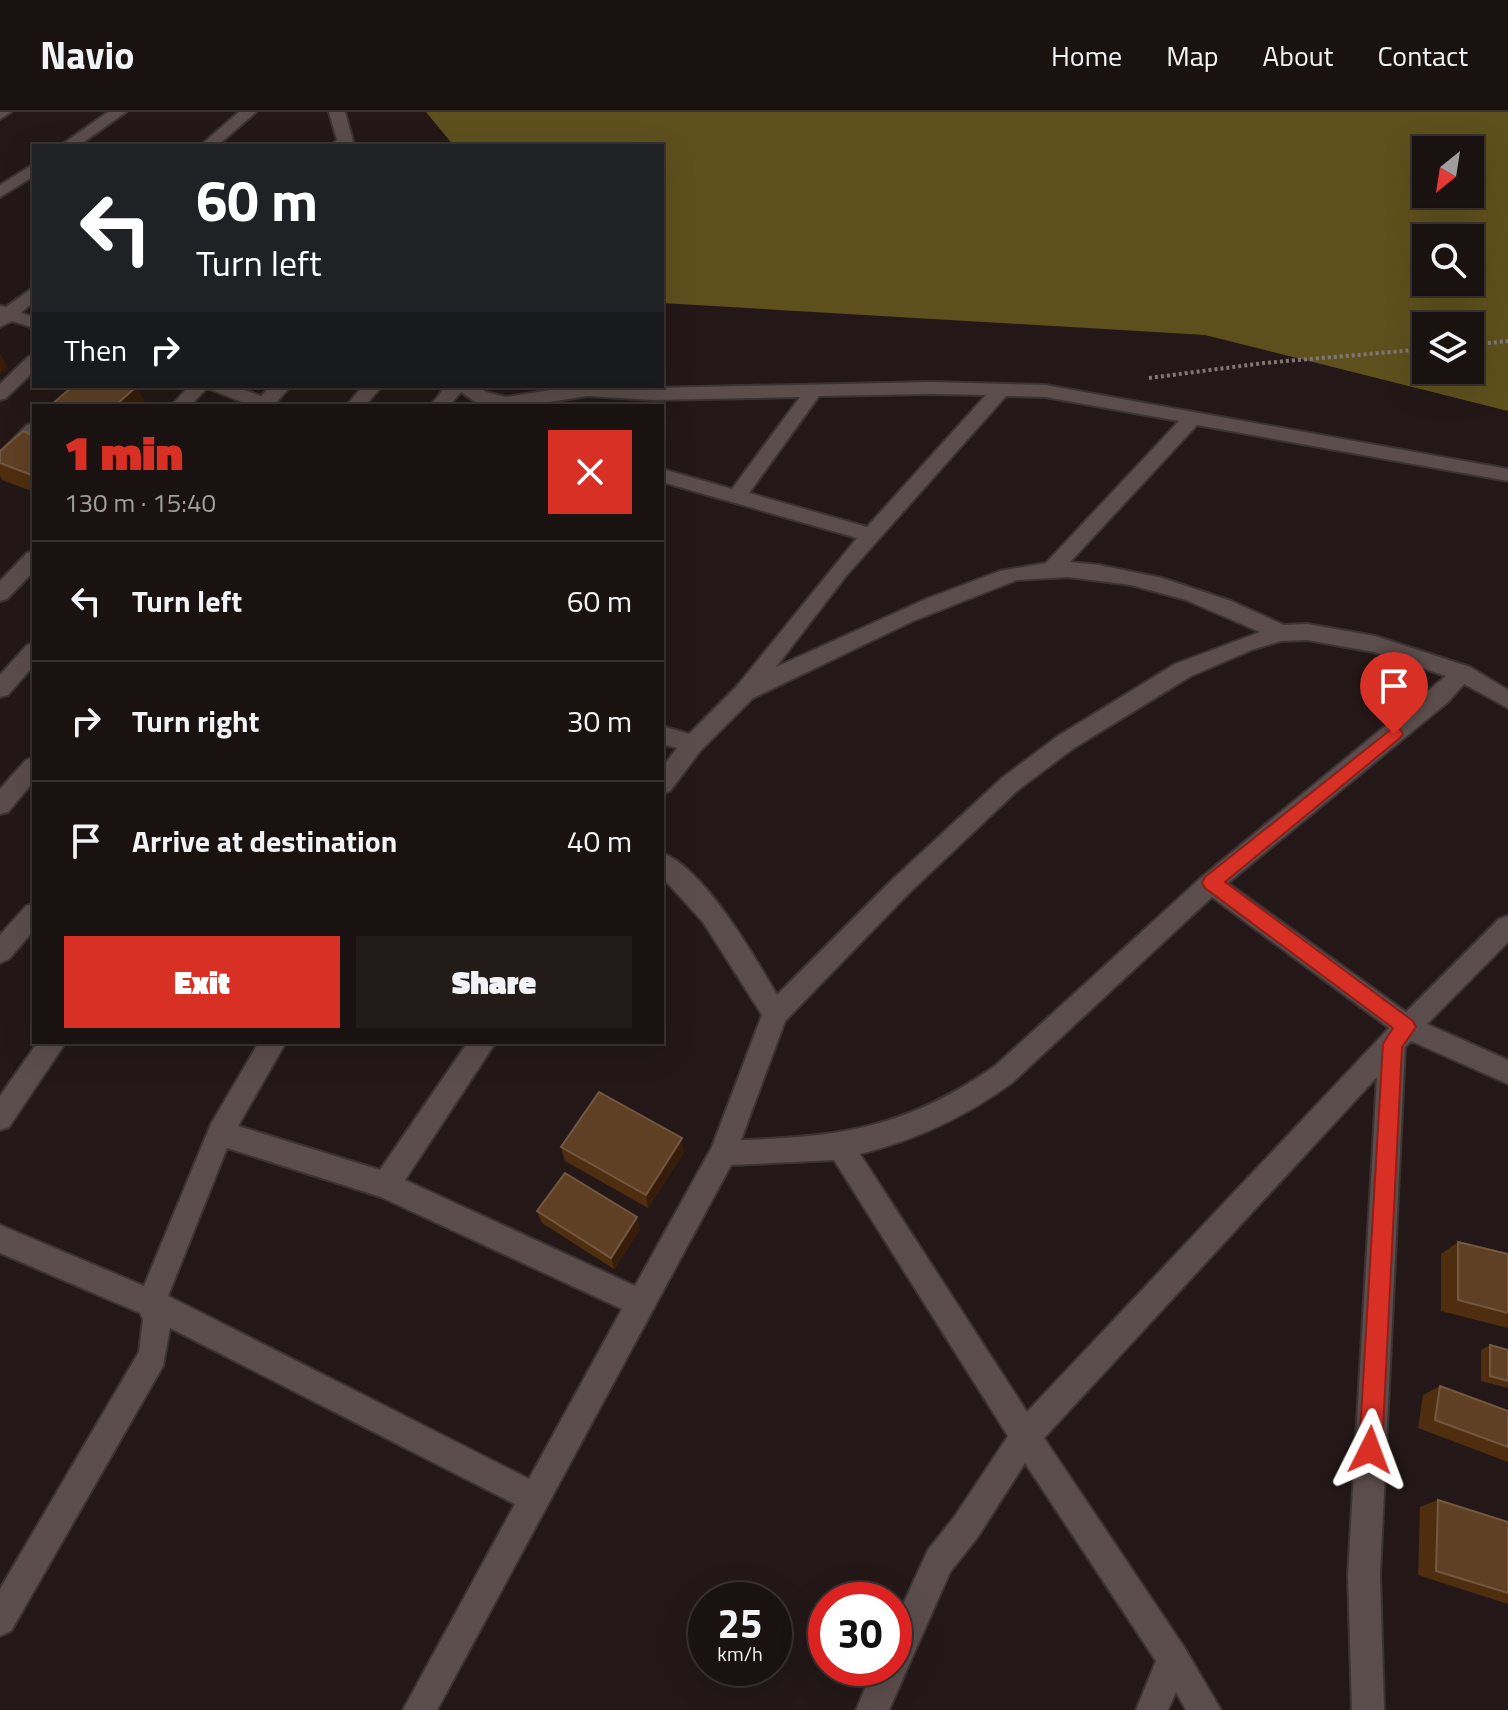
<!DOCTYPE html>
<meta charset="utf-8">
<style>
:root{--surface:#1a1211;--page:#231b1a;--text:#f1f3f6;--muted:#9f9e9f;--line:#383231;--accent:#d93025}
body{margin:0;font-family:"Titillium Web",sans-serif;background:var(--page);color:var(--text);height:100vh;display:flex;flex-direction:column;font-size:30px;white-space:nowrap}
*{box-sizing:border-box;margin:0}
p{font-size:26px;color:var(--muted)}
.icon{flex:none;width:44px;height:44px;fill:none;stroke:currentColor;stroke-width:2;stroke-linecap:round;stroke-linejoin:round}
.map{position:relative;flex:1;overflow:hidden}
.drawer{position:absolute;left:32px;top:292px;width:632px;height:640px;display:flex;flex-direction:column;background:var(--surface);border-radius:0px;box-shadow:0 8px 32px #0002,0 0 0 2px var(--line)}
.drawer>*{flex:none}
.banner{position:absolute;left:32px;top:32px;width:632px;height:244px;border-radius:0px;box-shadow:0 8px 32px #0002,0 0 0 2px var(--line);background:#202124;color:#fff;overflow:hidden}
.needle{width:52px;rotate:210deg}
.buttons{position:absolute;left:1412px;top:24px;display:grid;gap:16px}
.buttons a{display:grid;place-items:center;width:72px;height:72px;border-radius:0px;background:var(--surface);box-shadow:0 8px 32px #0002,0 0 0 2px var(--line);font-size:40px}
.speed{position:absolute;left:688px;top:1470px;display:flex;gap:16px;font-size:40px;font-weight:700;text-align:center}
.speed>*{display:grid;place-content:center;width:104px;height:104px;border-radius:50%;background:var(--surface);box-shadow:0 8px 32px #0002,0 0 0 2px var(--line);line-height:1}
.speed small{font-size:20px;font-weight:400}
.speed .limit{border:12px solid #d22;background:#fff;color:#111}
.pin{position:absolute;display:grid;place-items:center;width:68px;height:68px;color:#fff;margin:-82px -34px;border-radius:50% 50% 50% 0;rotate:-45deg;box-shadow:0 0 8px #0007}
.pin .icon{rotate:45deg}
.me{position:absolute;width:88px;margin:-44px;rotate:3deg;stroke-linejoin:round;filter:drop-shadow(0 0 6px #0008)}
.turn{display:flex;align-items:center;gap:28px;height:168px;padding:0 32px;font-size:36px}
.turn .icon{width:104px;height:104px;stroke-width:2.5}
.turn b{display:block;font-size:56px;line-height:68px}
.then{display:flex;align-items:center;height:76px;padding:0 32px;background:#0003;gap:16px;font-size:30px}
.round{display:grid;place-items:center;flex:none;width:84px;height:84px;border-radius:0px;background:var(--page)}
.head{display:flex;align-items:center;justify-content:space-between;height:136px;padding:0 32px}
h1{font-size:48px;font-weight:800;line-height:60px;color:var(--accent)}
.primary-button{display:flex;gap:16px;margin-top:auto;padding:16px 32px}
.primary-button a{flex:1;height:92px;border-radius:0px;background:var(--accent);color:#fff;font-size:32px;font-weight:800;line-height:92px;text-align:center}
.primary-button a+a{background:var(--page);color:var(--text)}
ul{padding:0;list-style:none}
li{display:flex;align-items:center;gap:24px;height:120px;padding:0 32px;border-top:2px solid var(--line)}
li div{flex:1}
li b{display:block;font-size:30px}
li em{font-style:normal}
header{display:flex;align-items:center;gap:48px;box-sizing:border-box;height:112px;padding:0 40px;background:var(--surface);border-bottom:2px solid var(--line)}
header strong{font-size:38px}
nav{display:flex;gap:44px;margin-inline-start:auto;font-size:28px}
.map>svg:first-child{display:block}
</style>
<header>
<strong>Navio</strong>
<nav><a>Home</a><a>Map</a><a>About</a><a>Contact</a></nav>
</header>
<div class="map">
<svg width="1508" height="1598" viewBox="0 0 1508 1598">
<rect width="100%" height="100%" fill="#231817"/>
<!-- forest -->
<path fill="#5e501d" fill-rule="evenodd" d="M426,0H1508V299L1205,223L662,191V34H454ZM1426,38H1470V82H1426ZM1426,126H1470V170H1426ZM1426,214H1470V258H1426Z"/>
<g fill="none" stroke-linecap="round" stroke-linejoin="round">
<!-- minor casing -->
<g stroke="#3b3333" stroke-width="4">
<g id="minor">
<polygon points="0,0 11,0 0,7"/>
<polygon points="108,0 126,0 78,34 60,34"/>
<polygon points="239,0 256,0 217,34 200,34"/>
<polygon points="329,0 345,0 353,29 348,34 331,34 337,28"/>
<polygon points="34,52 34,64 0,85 0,73"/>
<polygon points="34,175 34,189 21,201 34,205 34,216 12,209 0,215 0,194 6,195"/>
<polygon points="34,243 34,259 6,286 0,288 0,272 28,245"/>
<path d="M931,270L1045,273L1508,357V369L1197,313L1070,450L1099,453L1162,466L1231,489L1284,513L1307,512L1375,524L1470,555L1508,578V596L1464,572L1448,590L1228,771L1406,900L1499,807L1508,804V830L1427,912L1508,948V972L1411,929L1405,935L1380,1463L1384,1598H1352L1348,1463L1377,965L1044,1326L1184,1535L1221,1598H1186L1176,1580L1168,1598H1136L1156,1549L1025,1351L977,1426L950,1460L889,1598H856L874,1556H894V1512L928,1438L955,1404L1008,1324L834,1048L731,1053L437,1598H403L515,1392L170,1216L163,1254L11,1519L0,1524V1477L139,1240L143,1207L140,1201L0,1141V1113L144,1174L211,1012L259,930H286L238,1014L380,1058L468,930H496L405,1068L635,1174L712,1035L762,903L703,810L662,765V741C704,756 755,845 777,883L893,767L1002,666L1058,624L1175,552L1260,520L1186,488L1131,473L1068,465L1017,468L913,509L753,586L701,638L670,679L662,682V656L677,636L662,632V614L689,622L737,574L857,426L662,370V357L732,377L800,285L654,288L588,284L524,294H493L474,289L461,280L449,294H430L446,274H477L486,280L506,285L576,274L654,276ZM931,282L986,283L867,415L749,381L819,284ZM1006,284L1045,285L1179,309L1046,451L1000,459L926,487L776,555L846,464ZM1307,528L1374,540L1446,564L1203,764L995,954C909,1014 844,1025 741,1028L785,909L909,781L1018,678L1074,636L1191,564L1254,537L1281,529ZM1212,785L1389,916L1027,1300L860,1042C916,1028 967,1004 1013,970ZM227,1036L381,1085L622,1197L529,1367L168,1184Z"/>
<polygon points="189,274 233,274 261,284 271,274 291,274 273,294 252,294 207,276 190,294 171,294"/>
<polygon points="363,274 382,274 365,294 346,294"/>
<polygon points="34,311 34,328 7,358 0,359 0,341 27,313"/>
<polygon points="34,439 34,459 7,487 0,489 0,469 27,441"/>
<polygon points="34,531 34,553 8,583 0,585 0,563 27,533"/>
<polygon points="34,645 34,669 8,700 0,702 0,677 26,648"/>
<polygon points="34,791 34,818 9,847 0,851 0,823 26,794"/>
<polygon points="38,930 66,930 9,1015 0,1018 0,984"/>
</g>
</g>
<!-- path -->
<g stroke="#807675" stroke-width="4" stroke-dasharray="3 3" stroke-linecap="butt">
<polyline points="1470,233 1508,229"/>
<polyline points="1149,266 1264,251 1426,237"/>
</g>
<!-- minor -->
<use href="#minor" fill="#5b4d4c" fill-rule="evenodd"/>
</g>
<!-- wall -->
<g fill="#4f2e0f">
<polygon points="34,324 34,380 2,368 0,364 0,339"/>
<polygon points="561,1035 684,1040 648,1096 565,1049"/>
<polygon points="537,1099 640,1117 614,1157 542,1111"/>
<polygon points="1458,1130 1508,1142 1508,1216 1441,1199 1441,1142"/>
<polygon points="1490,1233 1508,1238 1508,1276 1481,1269 1481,1238"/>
<polygon points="1440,1274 1508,1299 1508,1350 1418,1316 1423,1283"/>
<polygon points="1438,1388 1508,1410 1508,1492 1418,1463 1420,1395"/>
</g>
<!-- shaded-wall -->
<g fill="#371d09">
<polygon points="0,241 8,256 0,262"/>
<polygon points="137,274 147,294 115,294"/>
<polygon points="682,1026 684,1040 648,1096 646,1083"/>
<polygon points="637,1105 640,1117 614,1157 611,1146"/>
</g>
<!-- building -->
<g fill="#5f4025" stroke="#735841" stroke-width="2">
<polygon points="73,274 137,274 115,294 50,294"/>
<polygon points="23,319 34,324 34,364 0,351 0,339"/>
<polygon points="599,980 682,1026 646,1083 561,1035"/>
<polygon points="565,1061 637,1105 611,1146 537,1099"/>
<polygon points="1458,1130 1508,1142 1508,1201 1458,1188"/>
<polygon points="1490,1233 1508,1238 1508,1269 1490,1264"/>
<polygon points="1440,1274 1508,1299 1508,1335 1435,1308"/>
<polygon points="1438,1388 1508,1410 1508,1481 1436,1459"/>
</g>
<!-- route -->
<polygon fill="#d93025" stroke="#8d1f18" stroke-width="2" points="1394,615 1400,617 1403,622 1400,626 1225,770 1413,909 1416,915 1402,935 1382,1338 1378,1346 1370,1349 1362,1346 1359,1338 1383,932 1393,916 1205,776 1202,771 1205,765"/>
</svg>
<div class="buttons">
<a><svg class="needle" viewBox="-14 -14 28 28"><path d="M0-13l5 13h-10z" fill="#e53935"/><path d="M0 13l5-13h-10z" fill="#9f9e9f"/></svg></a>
<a><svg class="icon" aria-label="search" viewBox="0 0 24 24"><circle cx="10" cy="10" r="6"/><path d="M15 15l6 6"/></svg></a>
<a><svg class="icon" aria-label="layers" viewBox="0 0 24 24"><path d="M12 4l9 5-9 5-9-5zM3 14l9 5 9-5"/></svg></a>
</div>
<div class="speed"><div>25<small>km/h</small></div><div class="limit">30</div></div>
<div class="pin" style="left:1394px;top:622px;background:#d93025"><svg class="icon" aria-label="arrive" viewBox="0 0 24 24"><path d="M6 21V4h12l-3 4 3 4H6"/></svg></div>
<svg class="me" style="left:1370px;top:1338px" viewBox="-20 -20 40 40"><path d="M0-17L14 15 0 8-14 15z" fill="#d93025" stroke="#fff" stroke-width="4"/></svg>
<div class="banner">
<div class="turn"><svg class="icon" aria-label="left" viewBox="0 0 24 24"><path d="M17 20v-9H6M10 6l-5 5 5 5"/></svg><div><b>60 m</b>Turn left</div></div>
<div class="then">Then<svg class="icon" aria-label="right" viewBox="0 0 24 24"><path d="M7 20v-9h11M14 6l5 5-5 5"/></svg></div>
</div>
<section class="drawer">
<div class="head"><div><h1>1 min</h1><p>130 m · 15:40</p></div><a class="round" style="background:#d93025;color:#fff"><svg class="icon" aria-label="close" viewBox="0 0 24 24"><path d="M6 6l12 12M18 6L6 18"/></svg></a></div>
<ul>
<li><svg class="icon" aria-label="left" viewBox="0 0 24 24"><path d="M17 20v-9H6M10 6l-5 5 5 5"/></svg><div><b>Turn left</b></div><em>60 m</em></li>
<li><svg class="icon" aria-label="right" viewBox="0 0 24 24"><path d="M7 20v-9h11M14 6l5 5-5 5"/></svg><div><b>Turn right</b></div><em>30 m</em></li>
<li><svg class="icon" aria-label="arrive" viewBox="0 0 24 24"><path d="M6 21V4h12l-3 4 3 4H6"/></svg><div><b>Arrive at destination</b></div><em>40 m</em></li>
</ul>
<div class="primary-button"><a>Exit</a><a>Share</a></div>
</section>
</div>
